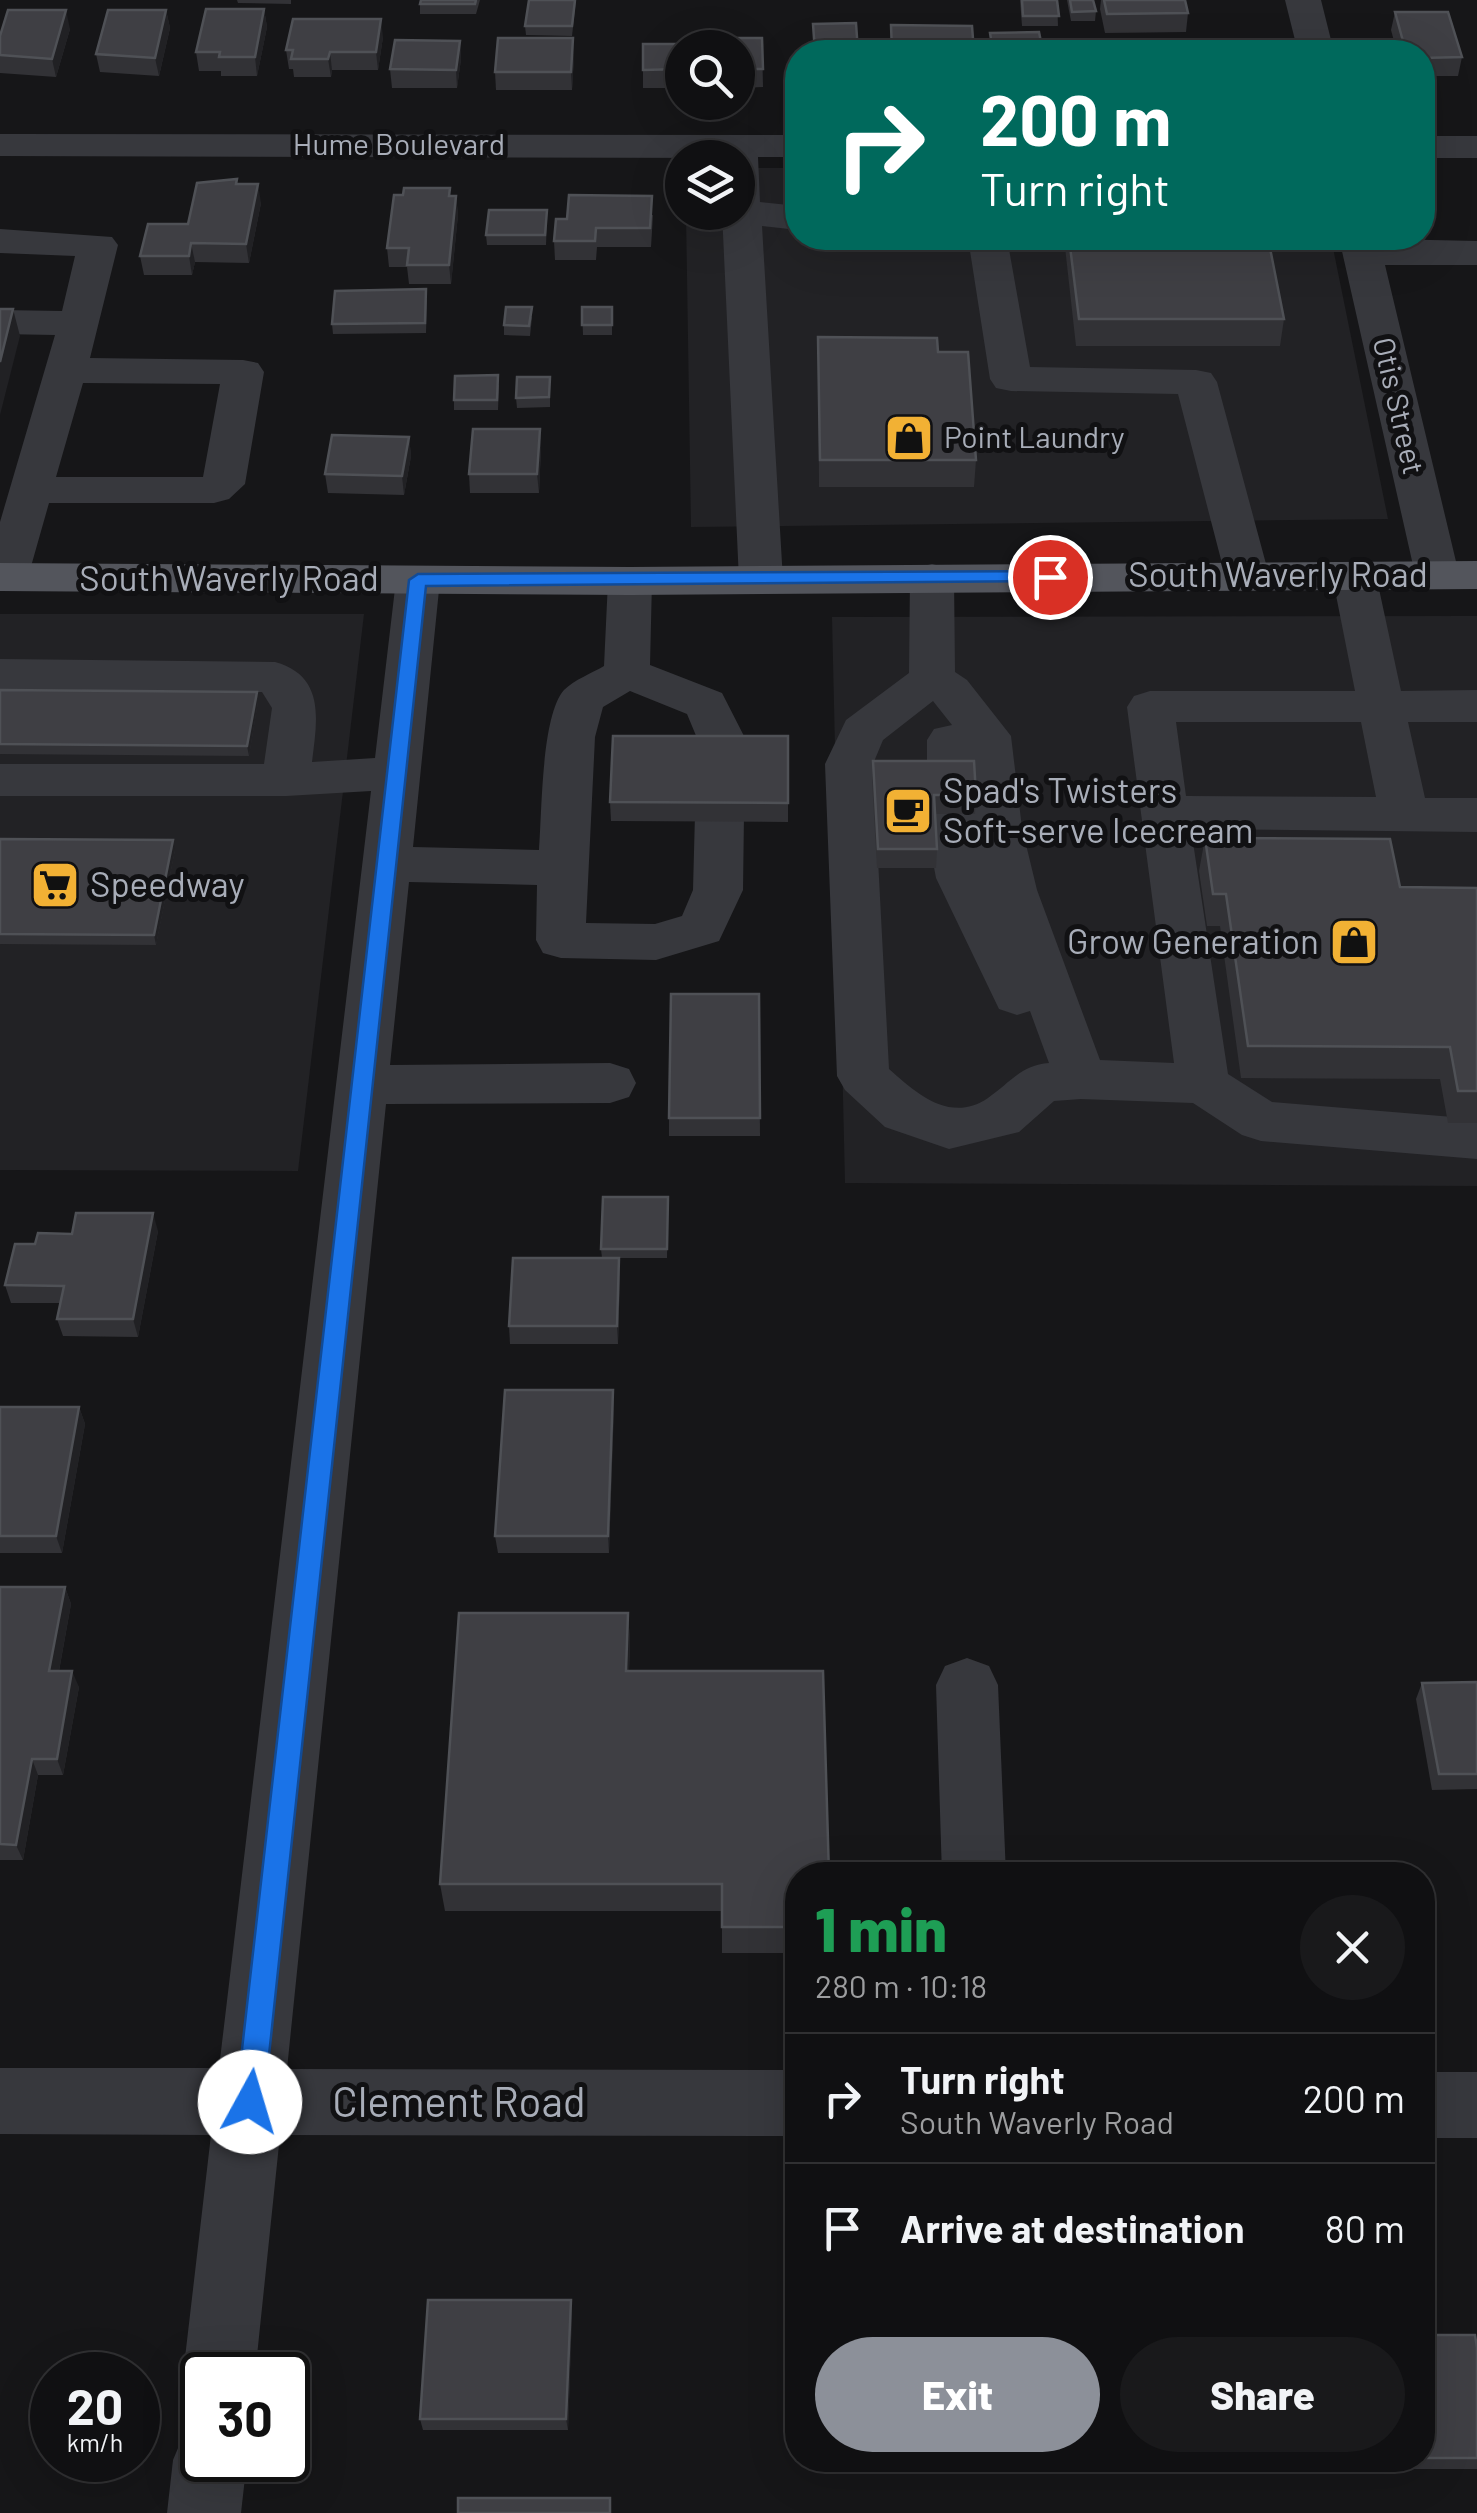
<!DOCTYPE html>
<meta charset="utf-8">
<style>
:root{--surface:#101012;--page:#19191b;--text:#f1f3f6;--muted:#9c9d9f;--line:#303032;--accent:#8c9099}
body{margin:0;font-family:Barlow,sans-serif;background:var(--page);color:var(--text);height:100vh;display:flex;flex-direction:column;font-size:38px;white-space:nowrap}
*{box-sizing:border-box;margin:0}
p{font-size:32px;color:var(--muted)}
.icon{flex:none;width:55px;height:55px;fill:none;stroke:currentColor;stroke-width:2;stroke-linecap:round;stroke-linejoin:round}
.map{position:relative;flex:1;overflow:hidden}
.details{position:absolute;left:785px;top:1862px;width:650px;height:610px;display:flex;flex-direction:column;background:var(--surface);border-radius:40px;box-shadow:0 10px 40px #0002,0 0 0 2px var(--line)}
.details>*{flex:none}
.guide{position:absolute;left:785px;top:40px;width:650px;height:210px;border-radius:40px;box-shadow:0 10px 40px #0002,0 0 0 2px var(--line);background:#00695c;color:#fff;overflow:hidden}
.fabs{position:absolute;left:665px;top:30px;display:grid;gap:20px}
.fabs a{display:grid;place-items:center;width:90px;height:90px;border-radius:50%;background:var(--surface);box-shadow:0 10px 40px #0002,0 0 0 2px var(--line);font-size:50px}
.speed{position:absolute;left:30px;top:2352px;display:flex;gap:20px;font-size:50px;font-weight:700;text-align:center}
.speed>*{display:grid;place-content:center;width:130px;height:130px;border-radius:50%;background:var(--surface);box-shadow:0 10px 40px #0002,0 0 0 2px var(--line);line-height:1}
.speed small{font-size:25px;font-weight:400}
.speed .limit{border:5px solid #111;border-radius:15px;background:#fff;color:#111}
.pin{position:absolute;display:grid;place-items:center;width:85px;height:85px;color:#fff;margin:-42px;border:5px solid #fff;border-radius:50%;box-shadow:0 2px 10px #0007}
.me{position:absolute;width:110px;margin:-55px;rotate:6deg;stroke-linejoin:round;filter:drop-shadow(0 0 8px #0008)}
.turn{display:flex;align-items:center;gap:35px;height:210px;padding:0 30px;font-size:45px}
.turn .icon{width:130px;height:130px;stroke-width:2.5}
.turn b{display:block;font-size:70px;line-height:85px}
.round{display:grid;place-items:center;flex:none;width:105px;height:105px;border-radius:52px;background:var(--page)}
.head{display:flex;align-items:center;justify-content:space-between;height:170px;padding:0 30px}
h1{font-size:60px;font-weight:800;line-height:75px;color:#1e9e55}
.action{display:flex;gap:20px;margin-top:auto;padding:20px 30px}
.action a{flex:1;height:115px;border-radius:60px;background:var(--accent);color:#fff;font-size:40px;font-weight:800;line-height:115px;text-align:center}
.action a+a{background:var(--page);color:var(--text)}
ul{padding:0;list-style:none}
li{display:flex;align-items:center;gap:30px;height:130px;padding:0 30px;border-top:2px solid var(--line)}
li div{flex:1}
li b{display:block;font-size:38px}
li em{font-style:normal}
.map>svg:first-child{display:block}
</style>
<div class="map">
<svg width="1477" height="2513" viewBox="0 0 1477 2513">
<rect width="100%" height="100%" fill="#161618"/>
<!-- built -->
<g fill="#222225">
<polygon points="738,168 797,168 798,238 1331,238 1388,519 691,527 686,213 738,212"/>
<polygon points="0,614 364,614 298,1171 0,1170"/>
<polygon points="1477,616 1477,1186 845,1183 832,617"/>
</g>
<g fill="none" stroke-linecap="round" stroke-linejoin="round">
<!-- minor -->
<g fill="#37383d" fill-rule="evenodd">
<polygon points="1285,0 1321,0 1334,52 1298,52"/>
<polygon points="0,134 798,135 798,157 758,157 760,202 798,206 798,230 762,226 783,580 777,590 761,594 745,590 739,580 722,212 738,212 738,158 0,156"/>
<rect x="1422" y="136" width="55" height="22"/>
<path d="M0,229L112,237L118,245L90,358L243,360L258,363L264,372L245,484L229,499L214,503H49L28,577L22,587L0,590V522L55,335L0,334V310L62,311L75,256L0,253ZM83,383L220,384L203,477H56Z"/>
<polygon points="968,238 1007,238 1030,367 1196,370 1211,373 1217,382 1269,575 1263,585 1247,589 1231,585 1225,575 1178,394 1011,391 996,388 990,379"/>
<polygon points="1339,238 1477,241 1477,265 1385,265 1459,574 1453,584 1437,588 1421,584 1415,574"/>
<path d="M1354,561L1370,565L1376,575L1401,691L1477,690V722H1408L1425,798H1477V832L1191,829L1228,1074L1272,1102L1477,1119V1159L1261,1141L1242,1135L1193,1103L1081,1099L1054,1101L1019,1132L949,1149L885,1127L845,1090L837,1076L825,764L846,720L909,673L910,578L916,568L932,564L948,568L954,578L955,672L967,680L1011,736L1022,828L1037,890L1100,1060L1174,1063L1127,707L1134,696L1150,691H1355L1332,575L1338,565ZM933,701L952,725L934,729L927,740V830L936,878L999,1009L1017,1015L1030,1011L1049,1063C1021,1065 1010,1083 988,1098C950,1124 916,1093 889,1069L873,764L883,740ZM1176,722H1361L1376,797L1186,796Z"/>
<path d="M418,566L434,570L440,580L413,847L539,850C542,814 541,716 564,690C574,680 592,673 604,666L608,581L614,571L630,567L646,571L652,581L650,665L722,693L745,738L743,890L719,941L656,960L561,958L543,953L536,940L537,885L409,882L390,1065L610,1063L629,1069L636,1083L629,1097L610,1103L386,1104L287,2069L798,2070V2136L280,2135L255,2375H202V2404L193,2401L183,2375L211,2135L0,2134V2068H219L371,791L286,796H0V764H264L272,708L262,692L0,689V659L275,662C326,676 317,721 312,762L375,758L396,580L402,570ZM630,691L687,714L697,738L693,890L682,916L655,924L586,923L595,737L603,707Z"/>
<polygon points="967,1658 989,1666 998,1685 1006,1875 942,1875 936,1685 945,1666"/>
<rect x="1422" y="2072" width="55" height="66"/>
<polygon points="202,2426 202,2460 247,2460 241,2513 167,2513 173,2460 184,2434"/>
</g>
<!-- major -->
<polygon fill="#53555c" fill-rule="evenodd" points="1477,561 1477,589 630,595 0,591 0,563 630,567"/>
</g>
<!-- wall -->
<g fill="#323236">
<polygon points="237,0 291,0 291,4 238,3"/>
<polygon points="480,0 476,14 420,14 420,4"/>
<polygon points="576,0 572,36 526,35 525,26"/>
<polygon points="1020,0 1057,0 1058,26 1022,26"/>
<polygon points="1067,0 1093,0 1096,11 1095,21 1071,21"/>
<polygon points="1101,0 1185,0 1188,13 1186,32 1105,33 1100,9"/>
<polygon points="264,9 267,27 257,76 221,76 221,71 199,71 196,52"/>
<polygon points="166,10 170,28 159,76 100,72 96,54"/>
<polygon points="1395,12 1462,57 1458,76 1422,76 1422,52 1397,52 1391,30"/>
<polygon points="70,29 56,77 0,73 0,36"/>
<polygon points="383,37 378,70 332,70 331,77 294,77 293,69 289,69 286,50"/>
<polygon points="762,38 763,87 738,88 738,48"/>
<polygon points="460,41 461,59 457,88 392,88 390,69"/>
<polygon points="643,44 682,48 682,88 643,88"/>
<polygon points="574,57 572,90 496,90 495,72"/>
<polygon points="238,184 261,203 249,263 195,262 192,275 144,275 140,256 188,224"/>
<polygon points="450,188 450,196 456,196 458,215 451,284 409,284 407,267 389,267 387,248 403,195"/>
<polygon points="653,215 651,247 597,247 596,260 555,260 554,241 556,219"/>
<polygon points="547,220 546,245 487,245 486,235"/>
<polygon points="1064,238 1268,238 1284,319 1280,346 1076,346"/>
<polygon points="427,299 426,333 333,334 332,324"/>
<polygon points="582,307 612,307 612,335 583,335"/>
<polygon points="532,317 530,336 504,335 504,325"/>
<polygon points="818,337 976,460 974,487 819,487"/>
<polygon points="499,385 498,410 454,410 454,400"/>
<polygon points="550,387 550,407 517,408 516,398"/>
<polygon points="540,429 541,448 539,493 470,493 469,474"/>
<polygon points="409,437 411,456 404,495 328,493 325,474"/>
<polygon points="0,690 257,692 258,702 249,756 0,754"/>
<polygon points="788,736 788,822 611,821 610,802"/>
<polygon points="873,761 976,795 975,814 935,814 937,849 936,868 877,868 872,780"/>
<polygon points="1205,838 1400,887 1477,888 1477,1123 1448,1123 1440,1079 1241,1078 1220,926 1207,926 1199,871"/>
<polygon points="0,839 175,850 156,945 0,944"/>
<polygon points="759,994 760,1136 669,1136 669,1118"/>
<polygon points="668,1197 667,1258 602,1258 601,1249"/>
<polygon points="158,1231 138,1337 63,1336 57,1319 60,1303 11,1303 5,1285 35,1244 72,1234"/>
<polygon points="620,1276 618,1344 510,1344 509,1326"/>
<polygon points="613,1390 614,1407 609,1553 498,1553 495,1536"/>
<polygon points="0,1407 79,1407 85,1424 62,1553 0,1553"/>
<polygon points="0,1587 65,1587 71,1604 59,1671 79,1687 63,1775 38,1775 23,1860 0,1860"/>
<polygon points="628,1613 630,1642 629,1671 798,1875 798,1953 722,1953 722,1911 445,1911 440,1884"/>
<polygon points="1477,1682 1477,1789 1432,1790 1416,1699 1422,1683"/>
<polygon points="572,2313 568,2430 423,2430 420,2419"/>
<polygon points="1422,2335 1477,2348 1477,2469 1318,2469 1317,2460 1422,2460"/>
<polygon points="1098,2460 1259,2460 1254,2469 1099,2469"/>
</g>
<!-- shaded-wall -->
<g fill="#212124">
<polygon points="264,9 267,27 257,76 255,57"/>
<polygon points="66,10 70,29 56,77 52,59"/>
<polygon points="166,10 170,28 159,76 155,58"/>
<polygon points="381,19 383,37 378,70 376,52"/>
<polygon points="573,38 574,57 572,90 571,72"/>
<polygon points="460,41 461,59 457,88 456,70"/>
<polygon points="330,52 332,70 331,77 328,59"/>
<polygon points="258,184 261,203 249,263 246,244"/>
<polygon points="456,196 458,215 451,284 449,265"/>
<polygon points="191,243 195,262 192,275 189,256"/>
<polygon points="13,309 20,336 0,415 0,362"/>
<polygon points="540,429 541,448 539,493 537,474"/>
<polygon points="409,437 411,456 404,495 402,476"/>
<polygon points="257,692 258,702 249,756 247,746"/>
<polygon points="173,840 175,850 156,945 154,935"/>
<polygon points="153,1213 158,1231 138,1337 133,1319"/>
<polygon points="619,1258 620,1276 618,1344 617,1326"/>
<polygon points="613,1390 614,1407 609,1553 608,1536"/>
<polygon points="79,1407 85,1424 62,1553 56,1536"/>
<polygon points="65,1587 71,1604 56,1687 49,1671"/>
<polygon points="628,1613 630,1642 628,1700 626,1671"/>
<polygon points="72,1671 79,1687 63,1775 57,1759"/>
<polygon points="32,1759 38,1775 23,1860 16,1845"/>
<polygon points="571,2300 572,2313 568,2430 566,2419"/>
</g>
<!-- building -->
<g fill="#3f3f44" stroke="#4f5156" stroke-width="2.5">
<polygon points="421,0 476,0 475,4 420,4"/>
<polygon points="529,0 575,0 572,26 525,26"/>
<polygon points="1022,0 1057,0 1059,16 1023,16"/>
<polygon points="1070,0 1093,0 1096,11 1072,12"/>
<polygon points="1104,0 1185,0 1188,13 1107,14"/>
<polygon points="206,9 264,9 255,57 219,57 220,52 196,52"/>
<polygon points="8,10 66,10 52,59 0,55 0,36"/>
<polygon points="108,10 166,10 155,58 96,54"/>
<polygon points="1395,12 1448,12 1462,57 1422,58 1422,52 1406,52"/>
<polygon points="293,19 381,19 376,52 330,52 328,59 291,59 293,50 286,50"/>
<polygon points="856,23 858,52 815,52 813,24"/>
<polygon points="891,25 972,26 974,52 892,52"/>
<polygon points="1039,32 1043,52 993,52 990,33"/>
<polygon points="498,38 573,38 571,72 495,72"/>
<polygon points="702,38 762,38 763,69 738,69 738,48 702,48"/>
<polygon points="395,40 460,41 456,70 390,69"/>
<polygon points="643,44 685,44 685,48 682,48 682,69 643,70"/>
<polygon points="237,179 236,184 258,184 246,244 191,243 189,256 140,256 148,224 188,224 197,183"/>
<polygon points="404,188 450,188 449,196 456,196 449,265 407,265 409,248 387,248 394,195 403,195"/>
<polygon points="569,195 652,196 650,228 596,228 595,241 554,241 556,219 567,219"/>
<polygon points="489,210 547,210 545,235 486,235"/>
<polygon points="1069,238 1268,238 1284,319 1079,319"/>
<polygon points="426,289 425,323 332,324 335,291"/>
<polygon points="506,307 532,307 529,326 504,325"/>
<rect x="582" y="307" width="30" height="18"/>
<polygon points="0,309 13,309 0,362"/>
<polygon points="818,337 937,338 938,352 968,352 976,460 820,460"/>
<polygon points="498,375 497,400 454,400 455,376"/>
<polygon points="517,377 550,377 549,397 516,398"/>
<polygon points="473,429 540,429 537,474 469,474"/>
<polygon points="332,435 409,437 402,476 325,474"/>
<polygon points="0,690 257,692 247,746 0,744"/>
<polygon points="613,736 788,736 788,803 610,802"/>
<polygon points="873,761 974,761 976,795 934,795 937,849 878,849"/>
<polygon points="1205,838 1390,839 1400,887 1477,888 1477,1091 1458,1091 1450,1047 1248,1046 1226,894 1213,894"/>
<polygon points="0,839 173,840 154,935 0,934"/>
<polygon points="671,994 759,994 760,1118 669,1118"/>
<polygon points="603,1197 668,1197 667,1249 601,1249"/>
<polygon points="76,1213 153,1213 133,1319 57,1319 64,1286 5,1285 15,1244 35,1244 38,1233 72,1234"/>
<polygon points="513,1258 619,1258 617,1326 509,1326"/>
<polygon points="505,1390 613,1390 608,1536 495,1536"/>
<polygon points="0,1407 79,1407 56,1536 0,1536"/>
<polygon points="0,1587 65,1587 49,1671 72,1671 57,1759 32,1759 16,1845 0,1844"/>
<polygon points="459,1613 628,1613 626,1671 823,1671 829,1875 798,1875 798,1927 722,1927 722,1884 440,1884"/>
<polygon points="1477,1682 1477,1774 1439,1774 1422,1683"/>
<polygon points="428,2300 571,2300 566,2419 420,2419"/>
<polygon points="1422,2335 1475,2335 1477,2348 1477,2458 1422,2458"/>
<rect x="458" y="2498" width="152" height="15"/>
</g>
<!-- route -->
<polygon fill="#1a73e8" stroke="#114b97" stroke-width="2.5" points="1050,571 1059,577 1057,581 426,586 264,2102 260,2111 250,2115 240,2111 236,2102 409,580 418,574"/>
<!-- icons -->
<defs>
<g id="shop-square" transform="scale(2.5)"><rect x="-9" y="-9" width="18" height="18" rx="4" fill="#f2b134" stroke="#111113"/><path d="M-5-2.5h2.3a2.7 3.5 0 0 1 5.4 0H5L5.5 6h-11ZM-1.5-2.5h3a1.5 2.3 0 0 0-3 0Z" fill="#111"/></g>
<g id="cafe-square" transform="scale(2.5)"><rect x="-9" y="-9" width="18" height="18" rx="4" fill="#f2b134" stroke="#111113"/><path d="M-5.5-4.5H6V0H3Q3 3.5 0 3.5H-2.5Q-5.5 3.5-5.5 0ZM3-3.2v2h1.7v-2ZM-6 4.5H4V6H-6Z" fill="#111"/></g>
<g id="supermarket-square" transform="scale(2.5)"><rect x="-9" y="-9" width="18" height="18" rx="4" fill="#f2b134" stroke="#111113"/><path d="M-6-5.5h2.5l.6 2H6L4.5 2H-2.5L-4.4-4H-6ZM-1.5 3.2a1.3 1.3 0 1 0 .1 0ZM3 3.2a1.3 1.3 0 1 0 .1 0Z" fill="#111"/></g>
</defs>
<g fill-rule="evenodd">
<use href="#shop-square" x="909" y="438"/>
<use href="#cafe-square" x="908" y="811"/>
<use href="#supermarket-square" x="55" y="885"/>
<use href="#shop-square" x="1354" y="942"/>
</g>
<g text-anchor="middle" stroke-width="10" stroke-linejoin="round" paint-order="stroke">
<!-- far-street labels -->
<g font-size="30" fill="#a8adb8" stroke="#111113">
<text x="399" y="155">Hume Boulevard</text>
<text transform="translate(1398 406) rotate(77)" y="10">Otis Street</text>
</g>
<!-- far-poi labels -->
<g font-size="30" fill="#a8adb8" stroke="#111113" text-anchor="start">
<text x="944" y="448">Point Laundry</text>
</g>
<!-- street labels -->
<g font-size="35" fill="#a8adb8" stroke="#111113">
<text x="1278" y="587">South Waverly Road</text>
<text x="229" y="591">South Waverly Road</text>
</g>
<!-- poi labels -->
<g font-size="35" fill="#a8adb8" stroke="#111113" text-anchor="start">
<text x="943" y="803">Spad's Twisters<tspan x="943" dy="40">Soft-serve Icecream</tspan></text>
<text x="90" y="897">Speedway</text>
<text x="1319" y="954" text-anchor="end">Grow Generation</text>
</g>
<!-- near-street labels -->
<g font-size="42" fill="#a8adb8" stroke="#111113">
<text x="459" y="2117">Clement Road</text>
</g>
</g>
</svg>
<div class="fabs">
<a><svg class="icon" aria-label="search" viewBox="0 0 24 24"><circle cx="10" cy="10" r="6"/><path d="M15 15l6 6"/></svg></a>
<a><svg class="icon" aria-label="layers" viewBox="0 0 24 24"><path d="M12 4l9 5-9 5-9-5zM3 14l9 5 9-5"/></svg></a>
</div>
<div class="speed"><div>20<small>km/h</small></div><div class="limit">30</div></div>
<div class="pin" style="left:1050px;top:577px;background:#d93025"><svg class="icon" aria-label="arrive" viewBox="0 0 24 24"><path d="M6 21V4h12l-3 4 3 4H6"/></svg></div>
<svg class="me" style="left:250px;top:2102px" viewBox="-20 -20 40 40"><circle r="19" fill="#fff"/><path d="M0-13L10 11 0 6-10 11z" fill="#1a73e8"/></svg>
<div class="guide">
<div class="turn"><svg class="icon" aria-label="right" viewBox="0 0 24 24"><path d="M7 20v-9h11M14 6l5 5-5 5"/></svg><div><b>200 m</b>Turn right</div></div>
</div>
<section class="details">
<div class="head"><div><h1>1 min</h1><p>280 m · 10:18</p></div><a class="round"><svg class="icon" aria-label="close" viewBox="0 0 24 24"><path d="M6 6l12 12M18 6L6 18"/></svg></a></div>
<ul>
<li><svg class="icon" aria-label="right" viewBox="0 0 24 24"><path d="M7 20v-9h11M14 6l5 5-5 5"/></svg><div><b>Turn right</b><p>South Waverly Road</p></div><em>200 m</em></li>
<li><svg class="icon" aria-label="arrive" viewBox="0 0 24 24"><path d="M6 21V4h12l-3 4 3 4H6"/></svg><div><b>Arrive at destination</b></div><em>80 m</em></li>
</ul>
<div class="action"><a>Exit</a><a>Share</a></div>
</section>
</div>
